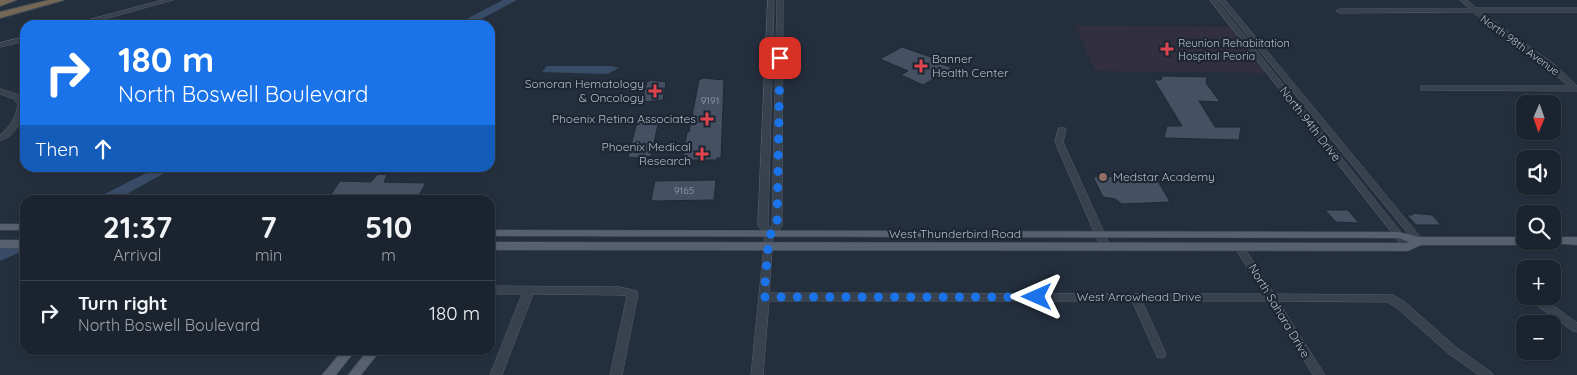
<!DOCTYPE html>
<meta charset="utf-8">
<style>
:root{--surface:#1b232e;--page:#282f3a;--text:#f1f3f6;--muted:#a0a4aa;--line:#39404a}
body{margin:0;font-family:Quicksand,sans-serif;background:var(--page);color:var(--text);height:100vh;display:flex;flex-direction:column;font-size:19px;white-space:nowrap}
*{box-sizing:border-box;margin:0}
p{font-size:16px;color:var(--muted)}
.icon{flex:none;width:28px;height:28px;fill:none;stroke:currentColor;stroke-width:2;stroke-linecap:round;stroke-linejoin:round}
.map{position:relative;flex:1;overflow:hidden}
.panel{position:absolute;left:20px;top:195px;width:475px;height:160px;display:flex;flex-direction:column;background:var(--surface);border-radius:15px;box-shadow:0 1px 4px #0004,0 0 0 1px var(--line)}
.panel>*{flex:none}
.top-card{position:absolute;left:20px;top:20px;width:475px;height:152px;border-radius:15px;box-shadow:0 1px 4px #0004,0 0 0 1px var(--line);background:#1a73e8;color:#fff;overflow:hidden}
.needle{width:32px;rotate:182deg}
.buttons{position:absolute;left:1516px;top:95px;display:grid;gap:10px}
.buttons a{display:grid;place-items:center;width:45px;height:45px;border-radius:10px;background:var(--surface);box-shadow:0 1px 4px #0004,0 0 0 1px var(--line);font-size:25px}
.pin{position:absolute;display:grid;place-items:center;width:42px;height:42px;color:#fff;margin:-21px;border-radius:10px;box-shadow:0 2px 8px #0006}
.me{position:absolute;width:55px;margin:-28px;rotate:270deg;stroke-linejoin:round;filter:drop-shadow(0 0 4px #0008)}
.turn{display:flex;align-items:center;gap:18px;height:105px;padding:0 15px;font-size:22px}
.turn .icon{width:65px;height:65px;stroke-width:2.5}
.turn b{display:block;font-size:35px;line-height:42px}
.then{display:flex;align-items:center;height:48px;padding:0 15px;background:#0003;gap:10px;font-size:19px}
.eta{display:flex;justify-content:space-evenly;align-items:center;height:85px;text-align:center}
.eta b{font-size:30px;font-weight:800;line-height:35px}
ul{padding:0;list-style:none}
li{display:flex;align-items:center;gap:15px;height:65px;padding:0 15px;border-top:1px solid var(--line)}
li div{flex:1}
li b{display:block;font-size:19px}
li em{font-style:normal}
.map>svg:first-child{display:block}
</style>
<div class="map">
<svg width="1577" height="375" viewBox="0 0 1577 375">
<rect width="100%" height="100%" fill="#242f3e"/>
<!-- medical -->
<polygon fill="#32303f" points="1075,26 1230,27 1267,73 1096,71"/>
<!-- water -->
<polygon fill="#394c67" points="547,66 611,66 619,68 607,74 542,72"/>
<g fill="none" stroke-linecap="round" stroke-linejoin="round">
<!-- river -->
<g fill="#394c67" fill-rule="evenodd">
<polygon points="503,0 517,0 470,25 455,25"/>
<polygon points="156,168 173,168 116,200 96,200 99,197"/>
<polygon points="25,238 25,250 0,261 0,249"/>
</g>
</g>
<!-- building -->
<g fill="#455162" stroke="#1f2835">
<polygon points="902,47 942,61 939,63 952,68 923,85 901,75 908,71 880,59"/>
<polygon points="1162,76 1207,77 1206,83 1220,102 1199,101 1215,127 1241,127 1239,140 1164,138 1167,126 1182,126 1154,80 1161,80"/>
<polygon points="703,78 724,80 721,158 717,158 717,160 686,160 687,158 683,158 687,132 689,132 699,80"/>
<polygon points="651,80 666,82 663,100 642,102 647,82"/>
<polygon points="638,118 655,118 655,120 659,120 651,156 647,157 646,159 628,157"/>
<polygon points="378,174 387,175 384,182 426,183 416,200 327,200 340,181 371,182"/>
<polygon points="1095,176 1156,178 1170,202 1122,204 1115,199 1103,197 1094,179"/>
<polygon points="716,180 714,200 651,201 655,181"/>
<polygon points="1325,210 1348,210 1359,223 1336,222"/>
<polygon points="1412,213 1432,215 1441,225 1416,225 1407,215 1413,215"/>
</g>
<g fill="none" stroke-linecap="round" stroke-linejoin="round">
<!-- minor casing -->
<g stroke="#565f6c" stroke-width="1">
<g id="minor">
<polygon points="163,0 173,0 83,25 72,25 73,24"/>
<polygon points="768,0 774,0 768,225 770,228 772,225 777,0 783,0 782,226 773,237 769,293 1264,294 1235,248 1240,245 1243,246 1274,294 1393,295 1405,302 1457,348 1491,372 1493,375 1479,375 1449,354 1397,308 1387,302 1278,301 1325,375 1313,375 1268,301 1142,301 1166,354 1165,357 1161,358 1157,357 1156,354 1132,301 769,301 763,375 751,375 765,236 758,225"/>
<polygon points="1210,0 1216,0 1411,245 1413,247 1411,249 1405,249"/>
<polygon points="1219,0 1225,0 1422,239 1424,241 1422,243 1416,243"/>
<polygon points="1460,0 1467,0 1476,8 1577,8 1577,12 1481,12 1555,65 1577,86 1577,91 1421,90 1421,86 1568,86 1549,69 1473,12 1339,13 1336,11 1339,9 1469,9"/>
<polygon points="25,37 25,41 0,47 0,43"/>
<path d="M0,89L20,95L25,103C25,118 15,136 0,141V135C10,126 16,118 18,104L14,99L0,94Z"/>
<polygon points="1059,128 1065,128 1066,130 1063,142 1111,248 1109,250 1103,250 1101,248 1055,142"/>
<polygon points="490,286 620,287 637,291 638,294 622,375 610,375 627,296 620,295 533,294 502,375 490,375 522,294 490,294"/>
<polygon points="1543,300 1547,301 1577,323 1577,332 1573,331 1539,307 1538,304 1539,301"/>
</g>
</g>
<!-- major casing -->
<g stroke="#414a57" stroke-width="1">
<g id="major">
<rect x="0" y="224" width="25" height="6"/>
<polygon points="490,230 1399,232 1419,237 1525,237 1525,241 1537,241 1532,245 1421,245 1408,251 490,250 490,242 1406,243 1409,242 1399,238 490,236"/>
<polygon points="1552,237 1577,237 1577,245 1548,243 1547,241 1552,241"/>
<rect x="0" y="240" width="25" height="8"/>
<polygon points="343,350 356,350 336,375 322,375"/>
<polygon points="368,350 381,350 361,375 348,375"/>
</g>
</g>
<!-- highway casing -->
<g stroke="#434c59" stroke-width="2">
<g id="highway">
<polygon points="0,0 16,0 0,6"/>
<polygon points="49,0 64,0 0,18 0,12"/>
</g>
</g>
<!-- minor -->
<use href="#minor" fill="#38414e" fill-rule="evenodd"/>
<!-- major -->
<use href="#major" fill="#56606e" fill-rule="evenodd"/>
<!-- highway -->
<use href="#highway" fill="#746855" fill-rule="evenodd"/>
</g>
<g fill="none" stroke-linecap="round" stroke-linejoin="round">
<!-- route -->
<polyline stroke="#1a73e8" stroke-width="9" stroke-dasharray="0 16.2" points="780,58 777,226 769,236 764,297 1037,297"/>
</g>
<!-- markers -->
<g fill="#e0444e" stroke="#1d2633" stroke-width="2">
<path d="M1164.5 41.5h5v5h5v5h-5v5h-5v-5h-5v-5h5z"/>
<path d="M918.5 58.5h5v5h5v5h-5v5h-5v-5h-5v-5h5z"/>
<path d="M652.5 83.5h5v5h5v5h-5v5h-5v-5h-5v-5h5z"/>
<path d="M704.5 111.5h5v5h5v5h-5v5h-5v-5h-5v-5h5z"/>
<path d="M699.5 146.5h5v5h5v5h-5v5h-5v-5h-5v-5h5z"/>
</g>
<circle fill="#8d6e63" stroke="#1d2633" stroke-width="2" cx="1103" cy="177" r="5"/>
<g text-anchor="middle" stroke-width="4.5" stroke-linejoin="round" paint-order="stroke">
<!-- number labels -->
<g font-size="10" fill="#98a1af">
<text x="710" y="104">9191</text>
<text x="684" y="194">9165</text>
</g>
<!-- far-poi labels -->
<g font-size="11" fill="#b4bcc9" stroke="#1d2633" text-anchor="start">
<text x="1178" y="47">Reunion Rehabiitation<tspan x="1178" dy="13">Hospital Peoria</tspan></text>
</g>
<!-- far-street labels -->
<g font-size="11" fill="#b4bcc9" stroke="#1d2633">
<text transform="translate(1520 45) rotate(36)" y="4">North 98th Avenue</text>
</g>
<!-- poi labels -->
<g font-size="12" fill="#b4bcc9" stroke="#1d2633" text-anchor="end">
<text x="932" y="63" text-anchor="start">Banner<tspan x="932" dy="14">Health Center</tspan></text>
<text x="644" y="88">Sonoran Hematology<tspan x="644" dy="14">&amp; Oncology</tspan></text>
<text x="696" y="123">Phoenix Retina Associates</text>
<text x="691" y="151">Phoenix Medical<tspan x="691" dy="14">Research</tspan></text>
<text x="1113" y="181" text-anchor="start">Medstar Academy</text>
</g>
<!-- street labels -->
<g font-size="12" fill="#b4bcc9" stroke="#1d2633">
<text transform="translate(1310 124) rotate(52)" y="4">North 94th Drive</text>
<text x="955" y="238">West Thunderbird Road</text>
<text x="1139" y="301">West Arrowhead Drive</text>
<text transform="translate(1279 311) rotate(59)" y="4">North Sahara Drive</text>
</g>
</g>
</svg>
<div class="buttons">
<a><svg class="needle" viewBox="-14 -14 28 28"><path d="M0-13l5 13h-10z" fill="#e53935"/><path d="M0 13l5-13h-10z" fill="#a0a4aa"/></svg></a>
<a><svg class="icon" aria-label="sound" viewBox="0 0 24 24"><path d="M4 9h4l5-4v14l-5-4H4zM17 9q2 3 0 6"/></svg></a>
<a><svg class="icon" aria-label="search" viewBox="0 0 24 24"><circle cx="10" cy="10" r="6"/><path d="M15 15l6 6"/></svg></a>
<a>+</a>
<a>−</a>
</div>
<div class="pin" style="left:780px;top:58px;background:#d93025"><svg class="icon" aria-label="arrive" viewBox="0 0 24 24"><path d="M6 21V4h12l-3 4 3 4H6"/></svg></div>
<svg class="me" style="left:1037px;top:297px" viewBox="-20 -20 40 40"><path d="M0-17L14 15 0 8-14 15z" fill="#1a73e8" stroke="#fff" stroke-width="4"/></svg>
<div class="top-card">
<div class="turn"><svg class="icon" aria-label="right" viewBox="0 0 24 24"><path d="M7 20v-9h11M14 6l5 5-5 5"/></svg><div><b>180 m</b>North Boswell Boulevard</div></div>
<div class="then">Then<svg class="icon" aria-label="ahead" viewBox="0 0 24 24"><path d="M12 20V5M6 11l6-6 6 6"/></svg></div>
</div>
<section class="panel">
<div class="eta">
<div><b>21:37</b><p>Arrival</p></div>
<div><b>7</b><p>min</p></div>
<div><b>510</b><p>m</p></div>
</div>
<ul>
<li><svg class="icon" aria-label="right" viewBox="0 0 24 24"><path d="M7 20v-9h11M14 6l5 5-5 5"/></svg><div><b>Turn right</b><p>North Boswell Boulevard</p></div><em>180 m</em></li>
</ul>
</section>
</div>
